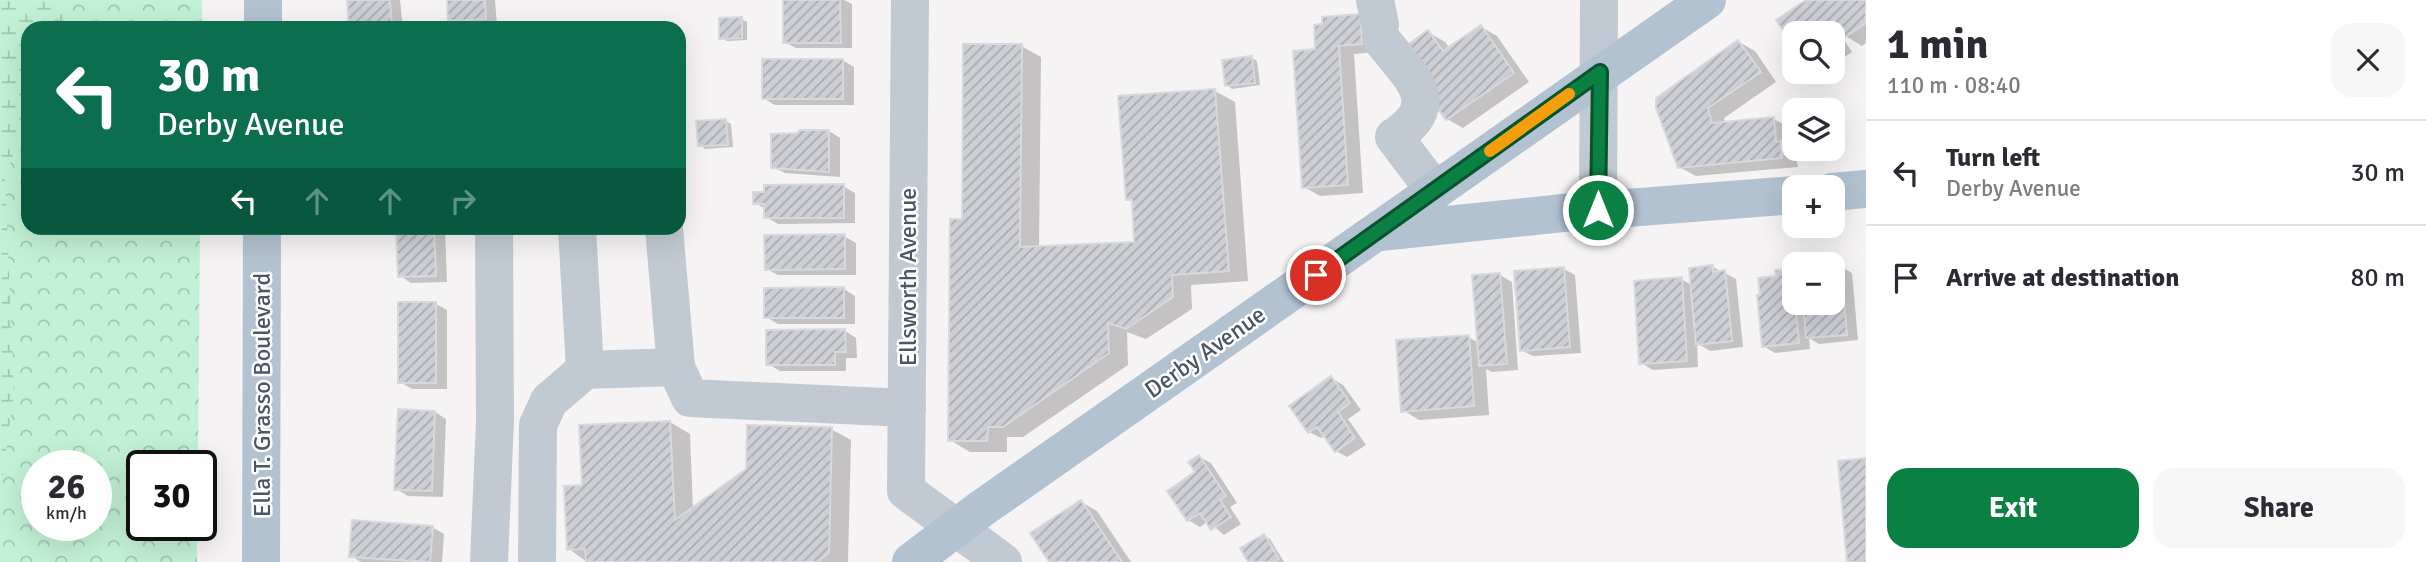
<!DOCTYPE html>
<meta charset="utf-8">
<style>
:root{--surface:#fff;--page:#f7f7f7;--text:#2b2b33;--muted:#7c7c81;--line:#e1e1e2;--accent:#0b8043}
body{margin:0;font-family:Signika,sans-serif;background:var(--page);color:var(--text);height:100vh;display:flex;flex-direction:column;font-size:26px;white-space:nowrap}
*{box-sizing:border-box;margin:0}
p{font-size:23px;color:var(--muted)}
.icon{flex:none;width:38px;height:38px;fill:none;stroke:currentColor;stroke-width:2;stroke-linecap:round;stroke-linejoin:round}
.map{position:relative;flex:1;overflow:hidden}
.side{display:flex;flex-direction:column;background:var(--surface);width:560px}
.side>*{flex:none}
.hud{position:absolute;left:21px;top:21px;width:665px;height:214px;border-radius:21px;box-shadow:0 7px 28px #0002;background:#0b6e4f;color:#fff;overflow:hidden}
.buttons{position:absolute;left:1782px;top:21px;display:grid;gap:14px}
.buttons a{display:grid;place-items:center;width:63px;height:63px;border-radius:14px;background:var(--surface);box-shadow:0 7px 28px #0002;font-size:35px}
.speed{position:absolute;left:21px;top:450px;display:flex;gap:14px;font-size:35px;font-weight:700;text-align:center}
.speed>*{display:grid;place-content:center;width:91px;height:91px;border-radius:50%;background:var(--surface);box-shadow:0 7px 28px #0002;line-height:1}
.speed small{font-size:18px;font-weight:400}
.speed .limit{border:4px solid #111;border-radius:10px;background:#fff;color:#111}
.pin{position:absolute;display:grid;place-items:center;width:60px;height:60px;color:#fff;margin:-30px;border:4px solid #fff;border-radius:50%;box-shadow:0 2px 7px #0007}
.me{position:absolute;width:77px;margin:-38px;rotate:0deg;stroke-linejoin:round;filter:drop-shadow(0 0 5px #0008)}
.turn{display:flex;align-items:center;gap:24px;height:147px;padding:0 21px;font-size:32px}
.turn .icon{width:91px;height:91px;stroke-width:2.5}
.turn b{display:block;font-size:49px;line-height:60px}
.lanes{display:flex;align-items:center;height:66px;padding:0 21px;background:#0003;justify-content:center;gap:35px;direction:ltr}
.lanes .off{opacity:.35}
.round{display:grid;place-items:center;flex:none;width:74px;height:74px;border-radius:21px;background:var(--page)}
.headline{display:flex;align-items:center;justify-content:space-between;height:119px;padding:0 21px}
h1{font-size:42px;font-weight:700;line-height:52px}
.button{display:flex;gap:14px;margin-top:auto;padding:14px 21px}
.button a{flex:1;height:80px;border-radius:21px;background:var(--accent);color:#fff;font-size:28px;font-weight:700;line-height:80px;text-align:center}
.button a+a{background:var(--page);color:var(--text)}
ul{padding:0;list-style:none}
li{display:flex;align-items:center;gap:21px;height:105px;padding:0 21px;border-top:2px solid var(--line)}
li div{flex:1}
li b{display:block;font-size:26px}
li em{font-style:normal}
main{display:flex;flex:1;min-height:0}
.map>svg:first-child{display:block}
</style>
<main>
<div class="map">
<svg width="1866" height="562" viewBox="0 0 1866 562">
<defs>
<pattern id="forest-crowns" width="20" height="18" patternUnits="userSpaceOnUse" patternTransform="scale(1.75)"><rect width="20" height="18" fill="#c3f1d5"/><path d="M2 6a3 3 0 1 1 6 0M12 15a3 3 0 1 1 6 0" fill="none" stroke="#a0c6b0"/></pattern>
<pattern id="wetland-marsh" width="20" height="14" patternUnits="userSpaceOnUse" patternTransform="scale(1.75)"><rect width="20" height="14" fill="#c3f1d5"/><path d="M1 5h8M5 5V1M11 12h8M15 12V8" fill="none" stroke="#a0c6b0"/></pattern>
<pattern id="building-hatch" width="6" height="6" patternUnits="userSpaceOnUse" patternTransform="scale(1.75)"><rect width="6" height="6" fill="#cdcfd5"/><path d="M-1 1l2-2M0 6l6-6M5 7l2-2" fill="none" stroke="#a8abb0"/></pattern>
</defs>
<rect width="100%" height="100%" fill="#f5f3f3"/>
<!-- forest -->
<path fill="url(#forest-crowns)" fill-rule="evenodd" d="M0,0H202V28H28V228H200L198,465L142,466V525H197V562H0ZM37,466H96V525H37Z"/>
<!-- wetland -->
<polygon fill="url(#wetland-marsh)" points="0,0 69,0 59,28 28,28 28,113 5,178 14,391 0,498"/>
<!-- shadow -->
<g fill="#0003">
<polygon points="348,0 400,0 403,28 351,28"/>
<polygon points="449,0 495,0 497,25 461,27 450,20"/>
<polygon points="785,0 844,0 852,4 852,48 796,48 785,42"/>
<polygon points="1809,0 1866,0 1866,43 1862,46 1839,32 1852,52 1832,65 1832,33 1794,33 1779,20"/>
<polygon points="1360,16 1378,52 1354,54 1363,193 1320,196 1304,187 1317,51 1324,26"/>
<polygon points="741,19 747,22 747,40 727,41 721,38"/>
<polygon points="1481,27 1497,36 1529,82 1463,128 1447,119 1428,32 1445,42 1450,49"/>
<polygon points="1739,42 1755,51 1776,82 1724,118 1725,123 1774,119 1790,128 1798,167 1696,176 1679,167"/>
<polygon points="1021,46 1041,57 1039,248 1136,244 1134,203 1127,199 1215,91 1235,102 1248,281 1191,285 1192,309 1146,339 1127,332 1128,365 1023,437 1007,437 1007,452 970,452 950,440 964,221"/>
<polygon points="1252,58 1257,61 1260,85 1232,89 1227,85"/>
<polygon points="842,60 854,67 854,105 775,105 763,98"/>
<polygon points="726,121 731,124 733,147 705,149 700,145"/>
<polygon points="829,131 840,138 840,177 785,173 773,167 797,135"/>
<polygon points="843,186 855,193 855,223 778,224 766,217 766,209 755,203"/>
<polygon points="398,228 445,228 447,282 411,283 400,276"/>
<polygon points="844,236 856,243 856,275 778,275 766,269"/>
<polygon points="1832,261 1852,273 1858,340 1819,344 1809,338 1810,349 1775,353 1763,346 1778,278 1794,272 1794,303 1832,303 1832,264 1804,264"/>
<polygon points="1713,267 1736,279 1743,347 1710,351 1697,343 1698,367 1653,370 1641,363 1681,279 1693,286"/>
<polygon points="1564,269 1575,275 1581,353 1533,356 1521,350"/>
<polygon points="1500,275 1512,282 1518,370 1492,372 1486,369 1489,415 1419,420 1403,410 1468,337 1479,343"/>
<polygon points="844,289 855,296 855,324 778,324 766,317"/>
<polygon points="436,304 447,310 447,389 412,389 400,382"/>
<polygon points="845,331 856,338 857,358 846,358 846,371 780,371 768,364"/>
<polygon points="1331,378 1343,385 1361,410 1348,419 1366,445 1347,457 1336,451 1325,436 1321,438 1309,432"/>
<polygon points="435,412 446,419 443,497 408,496 396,489"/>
<polygon points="670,422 690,434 693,509 831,429 851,440 848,562 587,562 569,549 584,487"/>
<polygon points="1199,457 1211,463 1237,503 1230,507 1241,524 1224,535 1208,521 1200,527 1188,520"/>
<polygon points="1081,502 1097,511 1131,562 1051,562"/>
<polygon points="432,527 444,534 442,562 361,562 351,556"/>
<polygon points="1264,536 1270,539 1284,562 1250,562"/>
</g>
<!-- building -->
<g fill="url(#building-hatch)" stroke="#d7d9de" stroke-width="2">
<polygon points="347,0 390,0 392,28 349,28"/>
<polygon points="447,0 485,0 486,19 448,21"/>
<polygon points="783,0 840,0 841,43 783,43"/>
<polygon points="1806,0 1866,0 1866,23 1845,37 1834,21 1826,26 1831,33 1794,33 1794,46 1776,20"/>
<polygon points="1360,14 1362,44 1339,46 1348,185 1302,188 1293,51 1315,49 1314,25 1322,24 1322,17"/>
<polygon points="742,17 742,38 719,39 719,18"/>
<polygon points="1481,25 1514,73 1446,120 1412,73 1403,48 1428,30 1443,51"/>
<polygon points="1738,40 1761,72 1708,108 1712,123 1774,117 1776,142 1781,141 1782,158 1678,168 1656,108 1656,98"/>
<polygon points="963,44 1022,44 1020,247 1134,242 1132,200 1126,200 1118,96 1215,89 1229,271 1172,275 1173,297 1126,329 1108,323 1109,353 1003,427 988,427 987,441 948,441 950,219 962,219"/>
<polygon points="1252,56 1255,83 1225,86 1222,60"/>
<rect x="762" y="59" width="81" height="40"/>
<polygon points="726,119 728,145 698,146 696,121"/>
<polygon points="800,130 829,130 829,172 771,168 771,134 797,133"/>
<polygon points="844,184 844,218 764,218 764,204 753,204 753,192 764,192 764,185"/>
<polygon points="396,228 434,228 436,276 398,277"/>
<polygon points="845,234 845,269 765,270 764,235"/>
<polygon points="1832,259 1833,266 1841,265 1847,335 1806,338 1803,303 1832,303 1832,264 1802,262"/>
<polygon points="1713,265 1713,272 1725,270 1732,341 1696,345 1689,268"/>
<polygon points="1564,267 1570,347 1520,351 1514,271"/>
<polygon points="1792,269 1799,343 1762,347 1757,295 1760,295 1758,278 1776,276 1775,270"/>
<polygon points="1500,273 1507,364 1479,366 1472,275"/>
<polygon points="1682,277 1687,361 1639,364 1634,281"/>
<polygon points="844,287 844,318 764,318 764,288"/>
<rect x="398" y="302" width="38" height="81"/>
<polygon points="845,329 846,352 835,352 835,365 766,365 766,330"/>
<polygon points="1469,335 1474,406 1401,412 1396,340"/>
<polygon points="1331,376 1350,403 1338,412 1355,438 1335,452 1317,427 1308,433 1289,406"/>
<polygon points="398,409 435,411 432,491 394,490"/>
<polygon points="670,421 675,520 746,469 747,425 832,427 829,553 817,562 586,562 585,549 567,550 564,486 582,485 579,425"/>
<polygon points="1199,455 1226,496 1220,500 1231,517 1211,530 1200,513 1187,521 1167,491 1195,472 1188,462"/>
<polygon points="1866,458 1866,562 1847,562 1838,461"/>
<polygon points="1081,500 1122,562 1049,562 1030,533"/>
<polygon points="352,520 433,526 430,562 349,557"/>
<polygon points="1264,534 1279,559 1274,562 1248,562 1240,548"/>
</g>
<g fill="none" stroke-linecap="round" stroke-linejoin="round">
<!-- minor -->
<g stroke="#c1cad2" stroke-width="38">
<polyline points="910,0 906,491 1003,562"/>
<polyline points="1375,0 1380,25"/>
<path d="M1382,40C1410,77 1446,103 1394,137L1435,191"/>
<polyline points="1598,210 1599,0"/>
<polyline points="664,228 676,367 690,398 907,408"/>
<polyline points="585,370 676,367"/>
<polyline points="489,562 495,420 494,228"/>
<polyline points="537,562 538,425 549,401 585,370 577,228"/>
</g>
<!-- major -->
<g stroke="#b3c2d1" stroke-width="38">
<polyline points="263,28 263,0"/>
<polyline points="1832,192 1866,189"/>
<polyline points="1380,232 1563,213 1794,195"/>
<polyline points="261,562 262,228"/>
<polyline points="911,562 981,509 1707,0"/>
</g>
</g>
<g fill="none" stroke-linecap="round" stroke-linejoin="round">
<!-- route casing -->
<g stroke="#07532c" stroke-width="18">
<polyline id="route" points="1316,275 1600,72 1598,210"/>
</g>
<!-- route -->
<use href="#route" stroke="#0b8043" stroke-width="12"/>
<!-- slow -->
<polyline stroke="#f59e0b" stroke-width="12" points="1490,151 1569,94"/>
</g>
<g text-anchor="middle" stroke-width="5" stroke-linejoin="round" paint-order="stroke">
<!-- street labels -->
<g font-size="24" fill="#4a5661" stroke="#fff">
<text transform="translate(908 277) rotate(-90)" y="8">Ellsworth Avenue</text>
<text transform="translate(1205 352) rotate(-35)" y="8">Derby Avenue</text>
<text transform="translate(262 395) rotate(-90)" y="8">Ella T. Grasso Boulevard</text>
</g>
</g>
</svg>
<div class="buttons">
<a><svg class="icon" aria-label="search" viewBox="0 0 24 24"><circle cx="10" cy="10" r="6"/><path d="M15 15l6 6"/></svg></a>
<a><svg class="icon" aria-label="layers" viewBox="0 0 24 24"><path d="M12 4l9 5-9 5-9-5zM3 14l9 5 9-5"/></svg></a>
<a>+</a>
<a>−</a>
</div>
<div class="speed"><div>26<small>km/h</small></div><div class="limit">30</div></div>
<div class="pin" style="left:1316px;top:275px;background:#d93025"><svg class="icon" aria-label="arrive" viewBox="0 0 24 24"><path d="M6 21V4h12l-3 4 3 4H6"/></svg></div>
<svg class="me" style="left:1598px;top:210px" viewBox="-20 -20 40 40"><circle r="17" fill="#0b8043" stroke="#fff" stroke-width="3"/><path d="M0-11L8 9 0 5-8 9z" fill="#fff"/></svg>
<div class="hud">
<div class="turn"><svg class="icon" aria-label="left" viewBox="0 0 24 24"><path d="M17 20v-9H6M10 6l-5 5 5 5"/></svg><div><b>30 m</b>Derby Avenue</div></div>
<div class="lanes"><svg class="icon" aria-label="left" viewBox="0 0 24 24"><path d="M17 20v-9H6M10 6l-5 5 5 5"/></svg><svg class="icon off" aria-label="ahead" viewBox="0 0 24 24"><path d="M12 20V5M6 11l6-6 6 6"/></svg><svg class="icon off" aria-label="ahead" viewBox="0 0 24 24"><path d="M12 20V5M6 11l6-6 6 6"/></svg><svg class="icon off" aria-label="right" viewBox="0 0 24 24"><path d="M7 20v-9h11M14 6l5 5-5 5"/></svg></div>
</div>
</div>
<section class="side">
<div class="headline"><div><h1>1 min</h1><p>110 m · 08:40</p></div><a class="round"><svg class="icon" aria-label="close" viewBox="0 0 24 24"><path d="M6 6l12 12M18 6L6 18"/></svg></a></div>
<ul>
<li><svg class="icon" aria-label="left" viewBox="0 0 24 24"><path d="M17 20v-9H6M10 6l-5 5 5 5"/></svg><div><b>Turn left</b><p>Derby Avenue</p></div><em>30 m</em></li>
<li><svg class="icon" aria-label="arrive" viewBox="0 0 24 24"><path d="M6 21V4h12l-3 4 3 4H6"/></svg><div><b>Arrive at destination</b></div><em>80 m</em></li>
</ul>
<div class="button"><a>Exit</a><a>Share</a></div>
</section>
</main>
